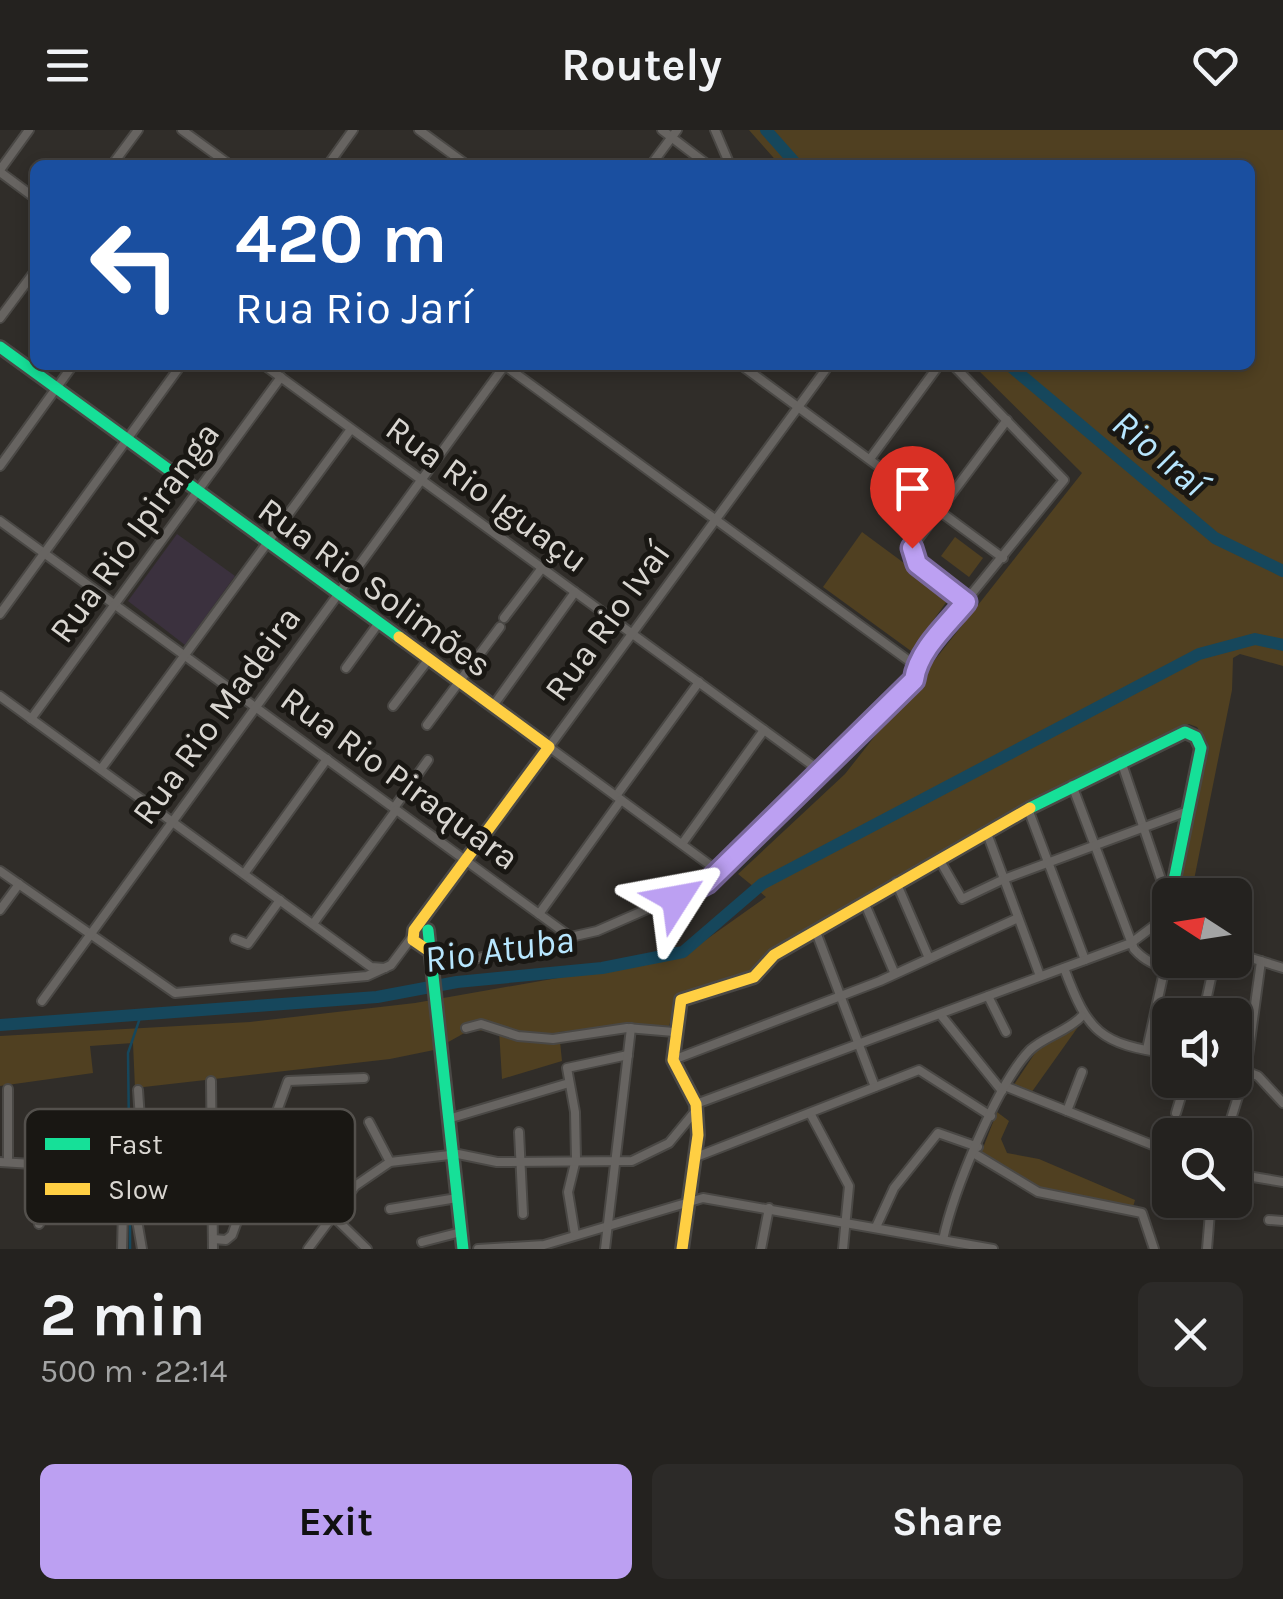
<!DOCTYPE html>
<meta charset="utf-8">
<style>
:root{--surface:#24221f;--page:#2c2a28;--text:#f1f3f6;--muted:#a3a4a4;--line:#413f3d;--accent:#bca0f2}
body{margin:0;font-family:Karla,sans-serif;background:var(--page);color:var(--text);height:100vh;display:flex;flex-direction:column;font-size:38px;white-space:nowrap}
*{box-sizing:border-box;margin:0}
p{font-size:32px;color:var(--muted)}
.icon{flex:none;width:55px;height:55px;fill:none;stroke:currentColor;stroke-width:2;stroke-linecap:round;stroke-linejoin:round}
.map{position:relative;height:1119px;overflow:hidden}
.side{display:flex;flex-direction:column;background:var(--surface);flex:1}
.side>*{flex:none}
.top-card{position:absolute;left:30px;top:30px;width:1225px;height:210px;border-radius:15px;box-shadow:0 5px 15px #0003,0 0 0 2px var(--line);background:#1a4fa0;color:#fff;overflow:hidden}
.needle{width:65px;rotate:282deg}
.buttons{position:absolute;left:1152px;top:748px;display:grid;gap:20px}
.buttons a{display:grid;place-items:center;width:100px;height:100px;border-radius:15px;background:var(--surface);box-shadow:0 5px 15px #0003,0 0 0 2px var(--line);font-size:50px}
.pin{position:absolute;display:grid;place-items:center;width:85px;height:85px;color:#fff;margin:-102px -42px;border-radius:50% 50% 50% 0;rotate:-45deg;box-shadow:0 0 10px #0007}
.pin .icon{rotate:45deg}
.me{position:absolute;width:110px;margin:-55px;rotate:56deg;stroke-linejoin:round;filter:drop-shadow(0 0 8px #0008)}
.turn{display:flex;align-items:center;gap:35px;height:210px;padding:0 40px;font-size:45px}
.turn .icon{width:130px;height:130px;stroke-width:2.5}
.turn b{display:block;font-size:70px;line-height:85px}
.round{display:grid;place-items:center;flex:none;width:105px;height:105px;border-radius:15px;background:var(--page)}
.headline{display:flex;align-items:center;justify-content:space-between;height:170px;padding:0 40px}
h1{font-size:60px;font-weight:700;line-height:75px}
.action{display:flex;gap:20px;margin-top:auto;padding:20px 40px}
.action a{flex:1;height:115px;border-radius:15px;background:var(--accent);color:#111;font-size:40px;font-weight:700;line-height:115px;text-align:center}
.action a+a{background:var(--page);color:var(--text)}
header{display:flex;justify-content:space-between;align-items:center;height:130px;padding:0 40px;background:var(--surface);font-size:45px;font-weight:700}
.map>svg:first-child{display:block}
</style>
<header><svg class="icon" aria-label="menu" viewBox="0 0 24 24"><path d="M4 6h16M4 12h16M4 18h16"/></svg>Routely<svg class="icon" aria-label="heart" viewBox="0 0 24 24"><path d="M12 20l-8-8c-3-5 5-10 8-4 3-6 11-1 8 4z"/></svg></header>
<div class="map">
<svg width="1283" height="1119" viewBox="0 0 1283 1119">
<rect width="100%" height="100%" fill="#302d29"/>
<!-- education -->
<polygon fill="#3b313e" points="177,404 235,446 185,515 128,471"/>
<!-- green -->
<g fill="#504021">
<polygon points="749,0 1283,0 1283,536 1240,524 1233,528 1232,560 1191,765 1177,765 1207,612 1197,597 1189,594 1041,665 986,701 770,820 752,843 678,866 669,896 633,894 559,902 562,931 502,949 499,900 468,901 434,920 390,929 135,958 133,913 90,916 93,943 0,956 0,906 250,892 415,873 683,826 766,767 738,744 845,644 1082,343 973,235 1250,235 1250,35 780,35"/>
<polygon points="862,402 950,467 911,521 823,457"/>
<polygon points="955,407 983,428 969,447 941,426"/>
<polygon points="1078,897 1031,963 1013,956 1037,920"/>
<polygon points="997,982 1009,991 1001,1009 1007,1023 1039,1029 1135,1070 1133,1077 1040,1058 981,1023"/>
</g>
<g fill="none" stroke-linecap="round" stroke-linejoin="round">
<!-- stream -->
<g stroke="#16475c" stroke-width="2.5">
<polyline points="130,1083 128,923 141,885"/>
<polyline points="130,1091 130,1119"/>
</g>
<!-- river -->
<g stroke="#16475c" stroke-width="12">
<polyline points="766,0 797,35"/>
<polyline points="1009,235 1215,408 1283,441"/>
<polyline points="0,895 377,867 457,852 602,838 683,822 762,754 1199,524 1255,509 1283,515"/>
</g>
<!-- street casing -->
<g stroke="#4a4845" stroke-width="12">
<g id="street">
<polyline points="182,0 230,35"/>
<polyline points="419,0 467,35"/>
<polyline points="662,0 708,35"/>
<polyline points="715,0 730,35"/>
<polyline points="112,35 138,0"/>
<polyline points="328,35 353,0"/>
<polyline points="651,35 677,0"/>
<polyline points="0,40 29,0"/>
<polyline points="0,42 35,68"/>
<polyline points="0,188 35,141"/>
<polyline points="264,235 823,643"/>
<polyline points="504,235 916,536"/>
<polyline points="741,235 1003,428"/>
<polyline points="870,329 939,235"/>
<polyline points="0,336 73,235"/>
<polyline points="0,391 572,808"/>
<polyline points="966,472 917,434 912,417 1007,290"/>
<polyline points="0,484 181,235"/>
<polyline points="504,488 542,438"/>
<polyline points="346,538 378,494"/>
<polyline points="0,566 371,837 385,838"/>
<polyline points="393,576 428,530"/>
<polyline points="493,576 575,462"/>
<polyline points="31,589 281,247"/>
<polyline points="427,595 500,497"/>
<polyline points="1121,631 1168,770"/>
<polyline points="101,639 351,299"/>
<path d="M1072,655L1134,819C1151,838 1171,841 1194,830"/>
<polyline points="616,666 699,552"/>
<polyline points="394,678 428,630"/>
<polyline points="1028,679 1085,830"/>
<polyline points="988,706 1040,846"/>
<polyline points="682,714 764,600"/>
<polyline points="939,729 962,769 1004,749 1188,681"/>
<polyline points="0,741 175,863 367,846 391,835 412,807"/>
<polyline points="718,741 549,617 829,235"/>
<polyline points="244,744 327,629"/>
<polyline points="896,752 928,826"/>
<polyline points="865,774 894,842"/>
<polyline points="0,780 19,754"/>
<polyline points="539,784 621,670"/>
<polyline points="313,794 396,680"/>
<polyline points="816,802 875,957"/>
<polyline points="235,809 248,814 280,770"/>
<polyline points="430,821 445,832 456,833 597,801 707,753 903,565 927,519 1064,350 953,235"/>
<polyline points="1235,823 1283,838"/>
<path d="M1064,838C1088,902 1099,914 1170,924"/>
<polyline points="988,866 1006,902"/>
<polyline points="42,871 505,235"/>
<polyline points="940,884 1002,961"/>
<polyline points="1203,885 1215,830"/>
<polyline points="466,898 481,894 518,906 553,909 627,898 674,902"/>
<polyline points="1147,919 1165,837"/>
<polyline points="673,930 880,851 1018,788"/>
<polyline points="1235,937 1258,946 1283,973"/>
<polyline points="211,951 213,1119"/>
<polyline points="1007,957 1170,1022"/>
<polyline points="8,959 8,1032"/>
<polyline points="138,960 146,1077 138,1092"/>
<polyline points="696,974 1131,813 1167,786 1170,770"/>
<polyline points="1067,981 1082,942"/>
<polyline points="810,983 849,1056 843,1119"/>
<polyline points="1176,983 1186,950"/>
<polyline points="448,989 569,953"/>
<polyline points="369,992 390,1032"/>
<polyline points="519,1002 523,1084"/>
<polyline points="1226,1005 1246,941 1261,831"/>
<polyline points="142,1022 213,1019"/>
<polyline points="975,1024 1038,1062 1142,1083 1154,1119"/>
<polyline points="696,1027 919,940 991,986"/>
<polyline points="0,1032 48,1035 137,1090 142,1119"/>
<polyline points="1235,1044 1283,1052"/>
<polyline points="146,1077 213,1055"/>
<polyline points="390,1079 457,1068"/>
<polyline points="332,1085 367,1119"/>
<polyline points="1269,1090 1283,1091"/>
<polyline points="39,1094 48,1035"/>
<polyline points="876,1097 894,1058 938,1003 978,1017"/>
<polyline points="575,1105 568,1062 576,1029 575,982 567,938 628,925"/>
<polyline points="213,1109 226,1110 232,1105 288,951 364,948"/>
<path d="M943,1110C953,1062 997,954 1030,920C1045,906 1067,902 1082,886"/>
<polyline points="422,1112 461,1102"/>
<polyline points="122,1119 123,1080"/>
<polyline points="308,1119 355,1056 390,1032 458,1024 497,1032 632,1031 669,1013 697,979"/>
<polyline points="478,1119 544,1115 703,1068 993,1119"/>
<polyline points="605,1119 631,898"/>
<polyline points="761,1119 769,1078"/>
<polyline points="1207,1119 1211,1070"/>
</g>
</g>
<!-- fast casing -->
<g stroke="#4a4845" stroke-width="16">
<g id="fast">
<polyline points="0,217 399,507"/>
<polyline points="1030,678 1185,602 1196,607 1201,618 1171,765"/>
<polyline points="428,800 463,1119"/>
</g>
</g>
<!-- slow casing -->
<g stroke="#4a4845" stroke-width="16">
<g id="slow">
<polyline points="399,507 549,617 414,800 413,810 429,821"/>
<polyline points="682,1119 698,1005 696,974 673,930 681,870 754,847 774,825 1030,678"/>
</g>
</g>
<!-- street -->
<use href="#street" stroke="#676461" stroke-width="8"/>
<!-- fast -->
<use href="#fast" stroke="#16e098" stroke-width="11"/>
<!-- slow -->
<use href="#slow" stroke="#ffcf43" stroke-width="11"/>
</g>
<g fill="none" stroke-linecap="round" stroke-linejoin="round">
<!-- route casing -->
<g stroke="#7a689d" stroke-width="25">
<path id="route" d="M676,769L707,753L914,550C918,520 948,494 966,472L917,434L912,418"/>
</g>
<!-- route -->
<use href="#route" stroke="#bca0f2" stroke-width="18"/>
</g>
<g text-anchor="middle" stroke-width="10" stroke-linejoin="round" paint-order="stroke">
<!-- street labels -->
<g font-size="35" fill="#d9d6d1" stroke="#191713">
<text transform="translate(487 364) rotate(36)" y="12">Rua Rio Iguaçu</text>
<text transform="translate(134 402) rotate(-54)" y="12">Rua Rio Ipiranga</text>
<text transform="translate(375 457) rotate(36)" y="12">Rua Rio Solimões</text>
<text transform="translate(607 491) rotate(-54)" y="12">Rua Rio Ivaí</text>
<text transform="translate(216 585) rotate(-54)" y="12">Rua Rio Madeira</text>
<text transform="translate(400 648) rotate(36)" y="12">Rua Rio Piraquara</text>
</g>
<!-- water labels -->
<g font-size="38" font-style="italic" fill="#b7e6fe" stroke="#191713">
<text transform="translate(1160 323) rotate(40)" y="13">Rio Iraí</text>
<text transform="translate(499 819) rotate(-8)" y="13">Rio Atuba</text>
</g>
</g>
<!-- legend -->
<rect x="25" y="979" width="330" height="115" rx="15" fill="#191713" stroke="#53504c" stroke-width="2.5"/>
<rect x="45" y="1008" width="45" height="12" fill="#16e098"/>
<rect x="45" y="1053" width="45" height="12" fill="#ffcf43"/>
<g font-size="28" fill="#d9d6d1">
<text x="108" y="1024">Fast</text>
<text x="108" y="1069">Slow</text>
</g>
</svg>
<div class="buttons">
<a><svg class="needle" viewBox="-14 -14 28 28"><path d="M0-13l5 13h-10z" fill="#e53935"/><path d="M0 13l5-13h-10z" fill="#a3a4a4"/></svg></a>
<a><svg class="icon" aria-label="sound" viewBox="0 0 24 24"><path d="M4 9h4l5-4v14l-5-4H4zM17 9q2 3 0 6"/></svg></a>
<a><svg class="icon" aria-label="search" viewBox="0 0 24 24"><circle cx="10" cy="10" r="6"/><path d="M15 15l6 6"/></svg></a>
</div>
<div class="pin" style="left:912px;top:418px;background:#d93025"><svg class="icon" aria-label="arrive" viewBox="0 0 24 24"><path d="M6 21V4h12l-3 4 3 4H6"/></svg></div>
<svg class="me" style="left:676px;top:769px" viewBox="-20 -20 40 40"><path d="M0-17L14 15 0 8-14 15z" fill="#bca0f2" stroke="#fff" stroke-width="4"/></svg>
<div class="top-card">
<div class="turn"><svg class="icon" aria-label="left" viewBox="0 0 24 24"><path d="M17 20v-9H6M10 6l-5 5 5 5"/></svg><div><b>420 m</b>Rua Rio Jarí</div></div>
</div>
</div>
<section class="side">
<div class="headline"><div><h1>2 min</h1><p>500 m · 22:14</p></div><a class="round"><svg class="icon" aria-label="close" viewBox="0 0 24 24"><path d="M6 6l12 12M18 6L6 18"/></svg></a></div>
<div class="action"><a>Exit</a><a>Share</a></div>
</section>
